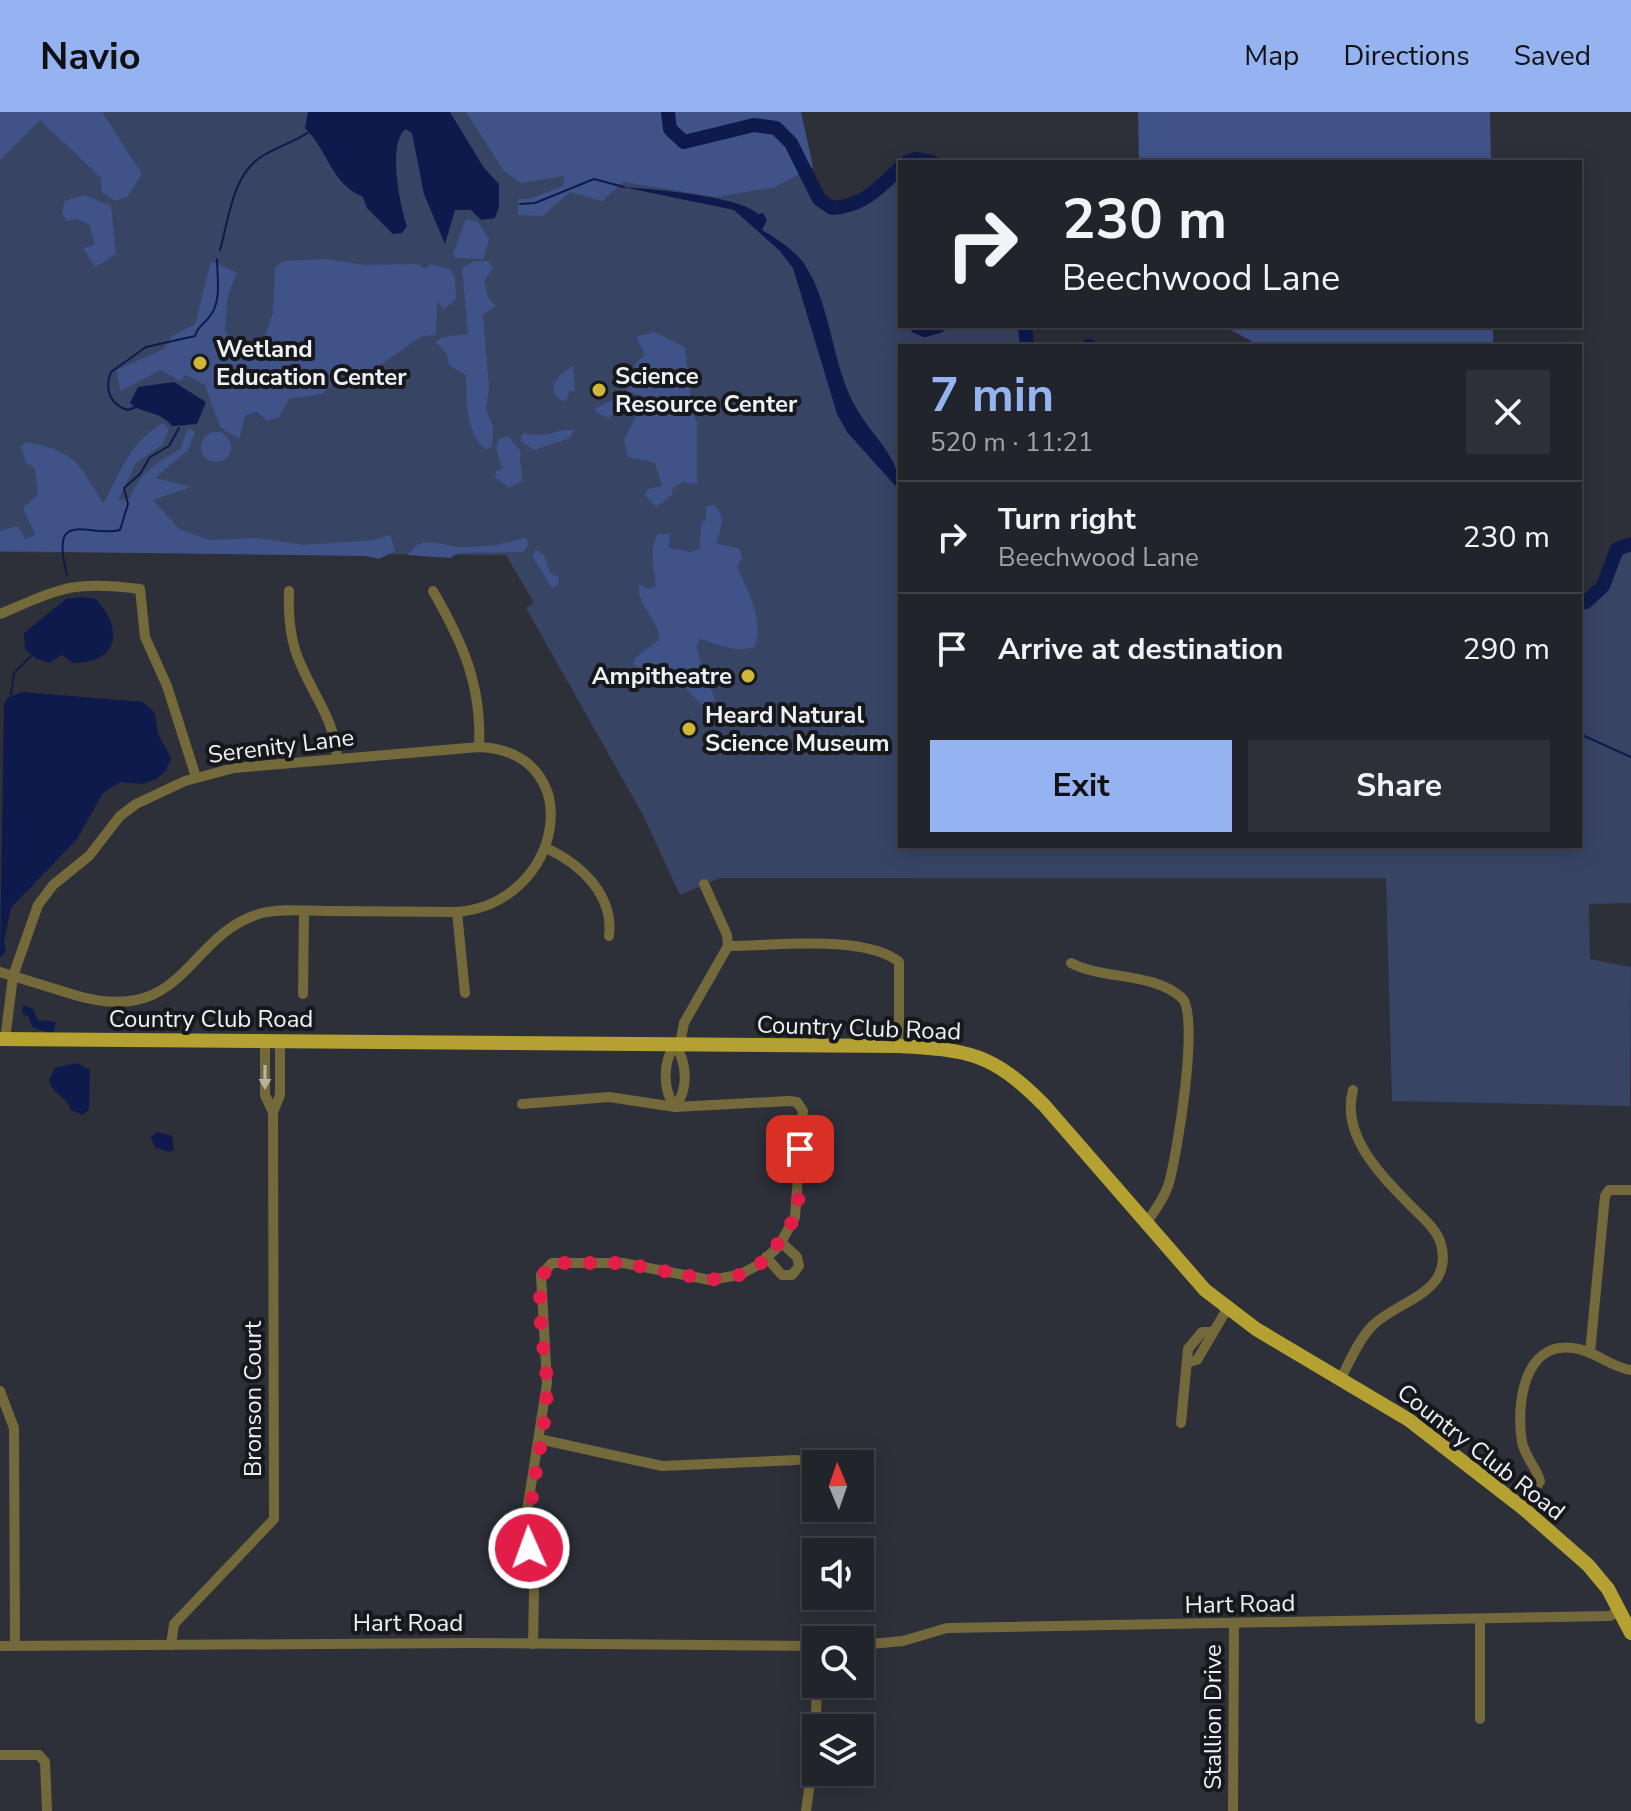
<!DOCTYPE html>
<meta charset="utf-8">
<style>
:root{--surface:#22242b;--page:#2e3037;--text:#f1f3f6;--muted:#a2a4a9;--line:#3f4147;--accent:#95b2f1}
body{margin:0;font-family:"Nunito Sans",sans-serif;background:var(--page);color:var(--text);height:100vh;display:flex;flex-direction:column;font-size:30px;white-space:nowrap}
*{box-sizing:border-box;margin:0}
p{font-size:26px;color:var(--muted)}
.icon{flex:none;width:44px;height:44px;fill:none;stroke:currentColor;stroke-width:2;stroke-linecap:round;stroke-linejoin:round}
.map{position:relative;flex:1;overflow:hidden}
.sheet{position:absolute;left:898px;top:232px;width:684px;height:504px;display:flex;flex-direction:column;background:var(--surface);border-radius:0px;box-shadow:0 4px 20px #0003,0 0 0 2px var(--line)}
.sheet>*{flex:none}
.banner{position:absolute;left:898px;top:48px;width:684px;height:168px;border-radius:0px;box-shadow:0 4px 20px #0003,0 0 0 2px var(--line);background:#22242b;color:var(--text);overflow:hidden}
.needle{width:52px;rotate:358deg}
.fabs{position:absolute;left:802px;top:1338px;display:grid;gap:16px}
.fabs a{display:grid;place-items:center;width:72px;height:72px;border-radius:0px;background:var(--surface);box-shadow:0 4px 20px #0003,0 0 0 2px var(--line);font-size:40px}
.pin{position:absolute;display:grid;place-items:center;width:68px;height:68px;color:#fff;margin:-34px;border-radius:16px;box-shadow:0 4px 12px #0006}
.me{position:absolute;width:88px;margin:-44px;rotate:358deg;stroke-linejoin:round;filter:drop-shadow(0 0 6px #0008)}
.turn{display:flex;align-items:center;gap:28px;height:168px;padding:0 32px;font-size:36px}
.turn .icon{width:104px;height:104px;stroke-width:2.5}
.turn b{display:block;font-size:56px;line-height:68px}
.round{display:grid;place-items:center;flex:none;width:84px;height:84px;border-radius:0px;background:var(--page)}
.summary{display:flex;align-items:center;justify-content:space-between;height:136px;padding:0 32px}
h1{font-size:48px;font-weight:700;line-height:60px;color:var(--accent)}
.primary-button{display:flex;gap:16px;margin-top:auto;padding:16px 32px}
.primary-button a{flex:1;height:92px;border-radius:0px;background:var(--accent);color:#111;font-size:32px;font-weight:700;line-height:92px;text-align:center}
.primary-button a+a{background:var(--page);color:var(--text)}
ul{padding:0;list-style:none}
li{display:flex;align-items:center;gap:24px;height:112px;padding:0 32px;border-top:2px solid var(--line)}
li div{flex:1}
li b{display:block;font-size:30px}
li em{font-style:normal}
header{display:flex;align-items:center;gap:48px;box-sizing:border-box;height:112px;padding:0 40px;background:var(--accent);color:#111}
header strong{font-size:38px}
nav{display:flex;gap:44px;margin-inline-start:auto;font-size:28px}
.map>svg:first-child{display:block}
</style>
<header>
<strong>Navio</strong>
<nav><a>Map</a><a>Directions</a><a>Saved</a></nav>
</header>
<div class="map">
<svg width="1631" height="1699" viewBox="0 0 1631 1699">
<rect width="100%" height="100%" fill="#2d3039"/>
<!-- green -->
<path fill="#384464" d="M0,0H667L790,31L817,86L831,98C863,95 878,78 900,57V214H915L925,219L940,214H1024L1027,234H900V734H1580V491H1587L1604,474L1618,437L1631,433V791L1589,792L1590,847L1631,855L1630,994L1392,989L1386,766H720L680,783L643,703L526,496L534,491L506,443L0,440Z"/>
<!-- forest -->
<g fill="#405389">
<polygon points="0,0 102,0 142,62 127,85 115,89 102,80 101,66 40,8 0,48"/>
<polygon points="466,0 801,0 813,55 775,75 716,85 623,70 602,89 570,80 543,104 518,103 518,87 530,87 563,74 564,64 521,71 504,59"/>
<polygon points="1138,0 1490,0 1491,50 1139,50"/>
<polygon points="84,83 111,94 116,142 95,155 83,136 95,133 89,112 78,107 67,109 62,101 65,89"/>
<polygon points="466,107 478,110 489,127 483,147 456,146 453,142"/>
<polygon points="327,147 364,153 418,152 425,157 431,152 450,157 455,166 456,187 444,197 437,189 436,223 422,224 369,261 350,256 322,282 289,287 279,305 267,309 257,299 245,304 239,327 220,315 205,273 186,263 180,269 161,258 120,279 117,258 164,237 172,224 195,212 211,149 237,161 228,183 225,220 248,243 260,238 273,201 275,156 283,149"/>
<path d="M474,149H488L493,156L484,169L488,185L496,194L483,203L489,276L486,298L493,314L492,334L486,338C466,322 466,288 466,263L449,253L447,242L435,229L443,225L468,222L462,156Z"/>
<polygon points="1224,214 1493,214 1493,234 1260,234"/>
<polygon points="654,220 685,235 692,298 697,311 697,372 683,370 673,375 672,383 656,395 645,383 648,377 662,374 655,351 628,345 624,328 646,285 626,279 635,252 645,243 636,225"/>
<path d="M573,254L575,279H569L567,288L562,289L554,281C552,267 562,261 573,254Z"/>
<polygon points="619,285 623,287 609,307 596,300 596,296"/>
<path d="M163,311L169,317L162,333L136,351L118,388L130,387C140,360 156,351 180,337L188,316L195,320L188,338L155,366L191,375L153,388L179,417L210,428L257,426L303,433L374,428L390,423L395,439L379,447L366,444L0,439V419L17,414L25,427L35,423L23,396L38,382L35,356L26,351L21,334L26,330C74,339 80,351 103,392C122,358 128,332 163,311Z"/>
<polygon points="565,318 574,318 570,326 534,338 521,329 522,322 543,323"/>
<circle cx="216" cy="335" r="15"/>
<path d="M508,324L521,340C518,350 524,359 521,370L509,376L495,365L496,359L502,357L496,336L499,327Z"/>
<path d="M714,393C727,405 720,417 716,431L739,437L742,446L737,454C749,483 763,503 755,535C737,541 716,533 700,526L696,536L715,587L710,593H702L674,564L661,563L654,552L641,556L633,552L635,546L660,527C658,507 636,492 639,472L649,477L656,474C654,456 648,438 658,422H670L669,436L690,440L700,437L701,410L706,409V395Z"/>
<path d="M523,426L527,427L528,433L523,440L458,441L450,446L408,443C422,421 440,434 460,435C481,435 504,433 523,426Z"/>
<polygon points="536,438 544,443 550,461 559,465 558,473 552,476 532,444"/>
</g>
<!-- water -->
<g fill="#0e1a4b">
<path d="M308,0H450L484,56L499,72V95L495,106L481,108L471,98H455L445,132L424,82L412,21L406,17C387,29 400,94 407,114L402,121L393,122L367,96L363,85C331,72 329,40 305,16Z"/>
<path d="M623,75C651,77 740,84 758,102L763,101L767,108L762,118C777,127 795,138 805,153C833,197 831,255 858,299C875,328 900,345 900,379L847,320L837,302L793,156L780,139L734,98Z"/>
<path d="M174,270L206,290L197,312L172,314C158,297 142,303 130,291L138,275Z"/>
<path d="M82,485L96,487C124,518 119,551 73,551L62,543L49,551L35,546L25,537L24,521L66,487Z"/>
<polygon points="22,580 143,590 155,601 158,622 171,646 166,659 156,667 143,672 120,670 103,681 77,727 11,796 4,830 6,839 0,846 4,592 7,586"/>
<polygon points="23,893 33,897 38,908 56,910 53,922 32,915 29,905 22,901"/>
<path d="M77,951L90,958L89,997L83,1003L71,998C67,985 52,982 49,968L55,956Z"/>
<polygon points="157,1020 172,1024 174,1038 168,1040 155,1035 151,1025"/>
</g>
<g fill="none" stroke-linecap="round" stroke-linejoin="round">
<!-- stream -->
<g stroke="#0e1a4b" stroke-width="2">
<polyline points="520,92 535,91 594,67 624,75"/>
<path d="M220,138C229,107 232,61 264,43C279,34 294,30 309,20"/>
<path d="M136,295L128,298C110,293 104,277 111,260L146,235L195,224C198,213 204,213 210,204C222,189 217,165 217,147"/>
<path d="M67,463C49,394 88,426 120,418L128,392L124,376L140,362L150,345L169,334L179,316"/>
<polyline points="11,583 14,561 31,544"/>
<polyline points="1580,622 1631,645"/>
</g>
<!-- river -->
<g stroke="#0e1a4b" stroke-width="14">
<path d="M668,0L670,17L684,30L754,13L776,16L791,31L819,87L832,96C863,94 878,77 900,56"/>
<polyline points="907,50 916,47 932,50"/>
<polyline points="916,214 925,218 939,214"/>
<polyline points="1025,214 1027,234"/>
<polyline points="1088,234 1090,234"/>
<polyline points="1580,490 1586,490 1603,474 1617,437 1631,432"/>
</g>
<!-- minor -->
<g stroke="#73693a" stroke-width="10">
<path d="M289,479C288,504 290,530 301,553C315,586 335,609 337,646"/>
<path d="M433,479C463,531 482,574 479,635"/>
<path d="M0,502C61,476 73,468 140,477L145,525L167,574L196,665"/>
<path d="M546,736C581,752 614,783 609,824"/>
<polyline points="457,800 465,881"/>
<path d="M728,834C773,834 864,822 899,850V934"/>
<path d="M1071,851C1104,868 1154,860 1182,886C1200,903 1177,1046 1168,1074C1163,1088 1155,1099 1146,1111"/>
<path d="M0,860L78,884C187,914 186,822 262,801C283,796 307,799 329,799C371,799 414,800 457,800C564,791 590,640 479,635L234,656L185,669L136,692L120,704L89,744L53,773L38,793L13,864L5,928"/>
<polyline points="303,882 304,799"/>
<polyline points="265,929 265,983 273,1000"/>
<path d="M675,932C687,951 689,977 675,995C662,977 663,950 675,932Z"/>
<polyline points="680,932 684,911 728,834 727,823 704,772"/>
<polyline points="522,992 609,985 675,995 789,989 797,990 803,999 795,1105 779,1134 760,1152 739,1163 710,1168 623,1151 552,1151 541,1163 547,1271 527,1399 534,1480 533,1532"/>
<polyline points="766,1145 782,1163 792,1163 799,1154 797,1145 781,1130"/>
<polyline points="1590,1241 1605,1084 1609,1078 1631,1078"/>
<polyline points="1189,1250 1197,1248 1227,1197"/>
<path d="M1341,1266C1350,1249 1359,1227 1373,1213C1399,1188 1454,1181 1441,1132C1437,1118 1425,1108 1415,1098C1385,1067 1340,1026 1353,978"/>
<polyline points="0,1279 14,1316 15,1534"/>
<polyline points="1181,1311 1188,1237 1202,1220 1213,1220"/>
<polyline points="539,1327 662,1354 797,1348"/>
<path d="M1524,1397L1540,1369C1536,1355 1525,1345 1522,1330C1516,1294 1523,1229 1573,1236C1594,1238 1610,1255 1631,1258"/>
<polyline points="1480,1508 1480,1607"/>
<polyline points="171,1533 174,1512 274,1407 273,1000 280,983 280,929"/>
<polyline points="860,1533 903,1529 947,1516 1610,1504 1621,1498"/>
<polyline points="0,1534 472,1531 816,1534"/>
<polyline points="0,1643 39,1643 45,1650 47,1699"/>
<polyline points="806,1699 815,1635 817,1572"/>
<polyline points="1233,1699 1234,1512"/>
</g>
<!-- major -->
<path stroke="#b5a132" stroke-width="14" d="M0,927L899,934C970,938 992,941 1044,993L1205,1178L1256,1217L1409,1308L1524,1397L1588,1453L1608,1477L1631,1521"/>
</g>
<!-- one-way arrows -->
<defs><path id="oneway-solid" d="M-6-.8H1V-3.2L6.5 0L1 3.2V.8H-6Z" transform="scale(2)"/></defs>
<use fill="#b6b3a1" href="#oneway-solid" transform="translate(265 965) rotate(90)"/>
<g fill="none" stroke-linecap="round" stroke-linejoin="round">
<!-- route -->
<path stroke="#e11d48" stroke-width="14" stroke-dasharray="0 25.2" d="M529,1436C527,1378 547,1325 547,1270C546,1243 529,1166 552,1151H623L710,1168L739,1163L760,1152L788,1120L798,1094L800,1037"/>
</g>
<!-- markers -->
<g fill="#cfb837" stroke="#16181c" stroke-width="3">
<circle cx="200" cy="251" r="8"/>
<circle cx="599" cy="278" r="8"/>
<circle cx="748" cy="564" r="8"/>
<circle cx="689" cy="617" r="8"/>
</g>
<g text-anchor="middle" stroke-width="8" stroke-linejoin="round" paint-order="stroke">
<!-- poi labels -->
<g font-size="24" font-weight="bold" fill="#edf0f5" stroke="#16181c" text-anchor="start">
<text x="216" y="245">Wetland<tspan x="216" dy="28">Education Center</tspan></text>
<text x="615" y="272">Science<tspan x="615" dy="28">Resource Center</tspan></text>
<text x="732" y="572" text-anchor="end">Ampitheatre</text>
<text x="705" y="611">Heard Natural<tspan x="705" dy="28">Science Museum</tspan></text>
</g>
<!-- street labels -->
<g font-size="24" fill="#edf0f5" stroke="#16181c">
<text transform="translate(281 634) rotate(-7)" y="8">Serenity Lane</text>
<text x="211" y="915">Country Club Road</text>
<text transform="translate(859 916) rotate(2)" y="8">Country Club Road</text>
<text transform="translate(253 1287) rotate(-90)" y="8">Bronson Court</text>
<text transform="translate(1481 1340) rotate(38)" y="8">Country Club Road</text>
<text transform="translate(1240 1492) rotate(-1)" y="8">Hart Road</text>
<text x="408" y="1519">Hart Road</text>
<text transform="translate(1213 1605) rotate(-90)" y="8">Stallion Drive</text>
</g>
</g>
</svg>
<div class="fabs">
<a><svg class="needle" viewBox="-14 -14 28 28"><path d="M0-13l5 13h-10z" fill="#e53935"/><path d="M0 13l5-13h-10z" fill="#a2a4a9"/></svg></a>
<a><svg class="icon" aria-label="sound" viewBox="0 0 24 24"><path d="M4 9h4l5-4v14l-5-4H4zM17 9q2 3 0 6"/></svg></a>
<a><svg class="icon" aria-label="search" viewBox="0 0 24 24"><circle cx="10" cy="10" r="6"/><path d="M15 15l6 6"/></svg></a>
<a><svg class="icon" aria-label="layers" viewBox="0 0 24 24"><path d="M12 4l9 5-9 5-9-5zM3 14l9 5 9-5"/></svg></a>
</div>
<div class="pin" style="left:800px;top:1037px;background:#d93025"><svg class="icon" aria-label="arrive" viewBox="0 0 24 24"><path d="M6 21V4h12l-3 4 3 4H6"/></svg></div>
<svg class="me" style="left:529px;top:1436px" viewBox="-20 -20 40 40"><circle r="17" fill="#e11d48" stroke="#fff" stroke-width="3"/><path d="M0-11L8 9 0 5-8 9z" fill="#fff"/></svg>
<div class="banner">
<div class="turn"><svg class="icon" aria-label="right" viewBox="0 0 24 24"><path d="M7 20v-9h11M14 6l5 5-5 5"/></svg><div><b>230 m</b>Beechwood Lane</div></div>
</div>
<section class="sheet">
<div class="summary"><div><h1>7 min</h1><p>520 m · 11:21</p></div><a class="round"><svg class="icon" aria-label="close" viewBox="0 0 24 24"><path d="M6 6l12 12M18 6L6 18"/></svg></a></div>
<ul>
<li><svg class="icon" aria-label="right" viewBox="0 0 24 24"><path d="M7 20v-9h11M14 6l5 5-5 5"/></svg><div><b>Turn right</b><p>Beechwood Lane</p></div><em>230 m</em></li>
<li><svg class="icon" aria-label="arrive" viewBox="0 0 24 24"><path d="M6 21V4h12l-3 4 3 4H6"/></svg><div><b>Arrive at destination</b></div><em>290 m</em></li>
</ul>
<div class="primary-button"><a>Exit</a><a>Share</a></div>
</section>
</div>
